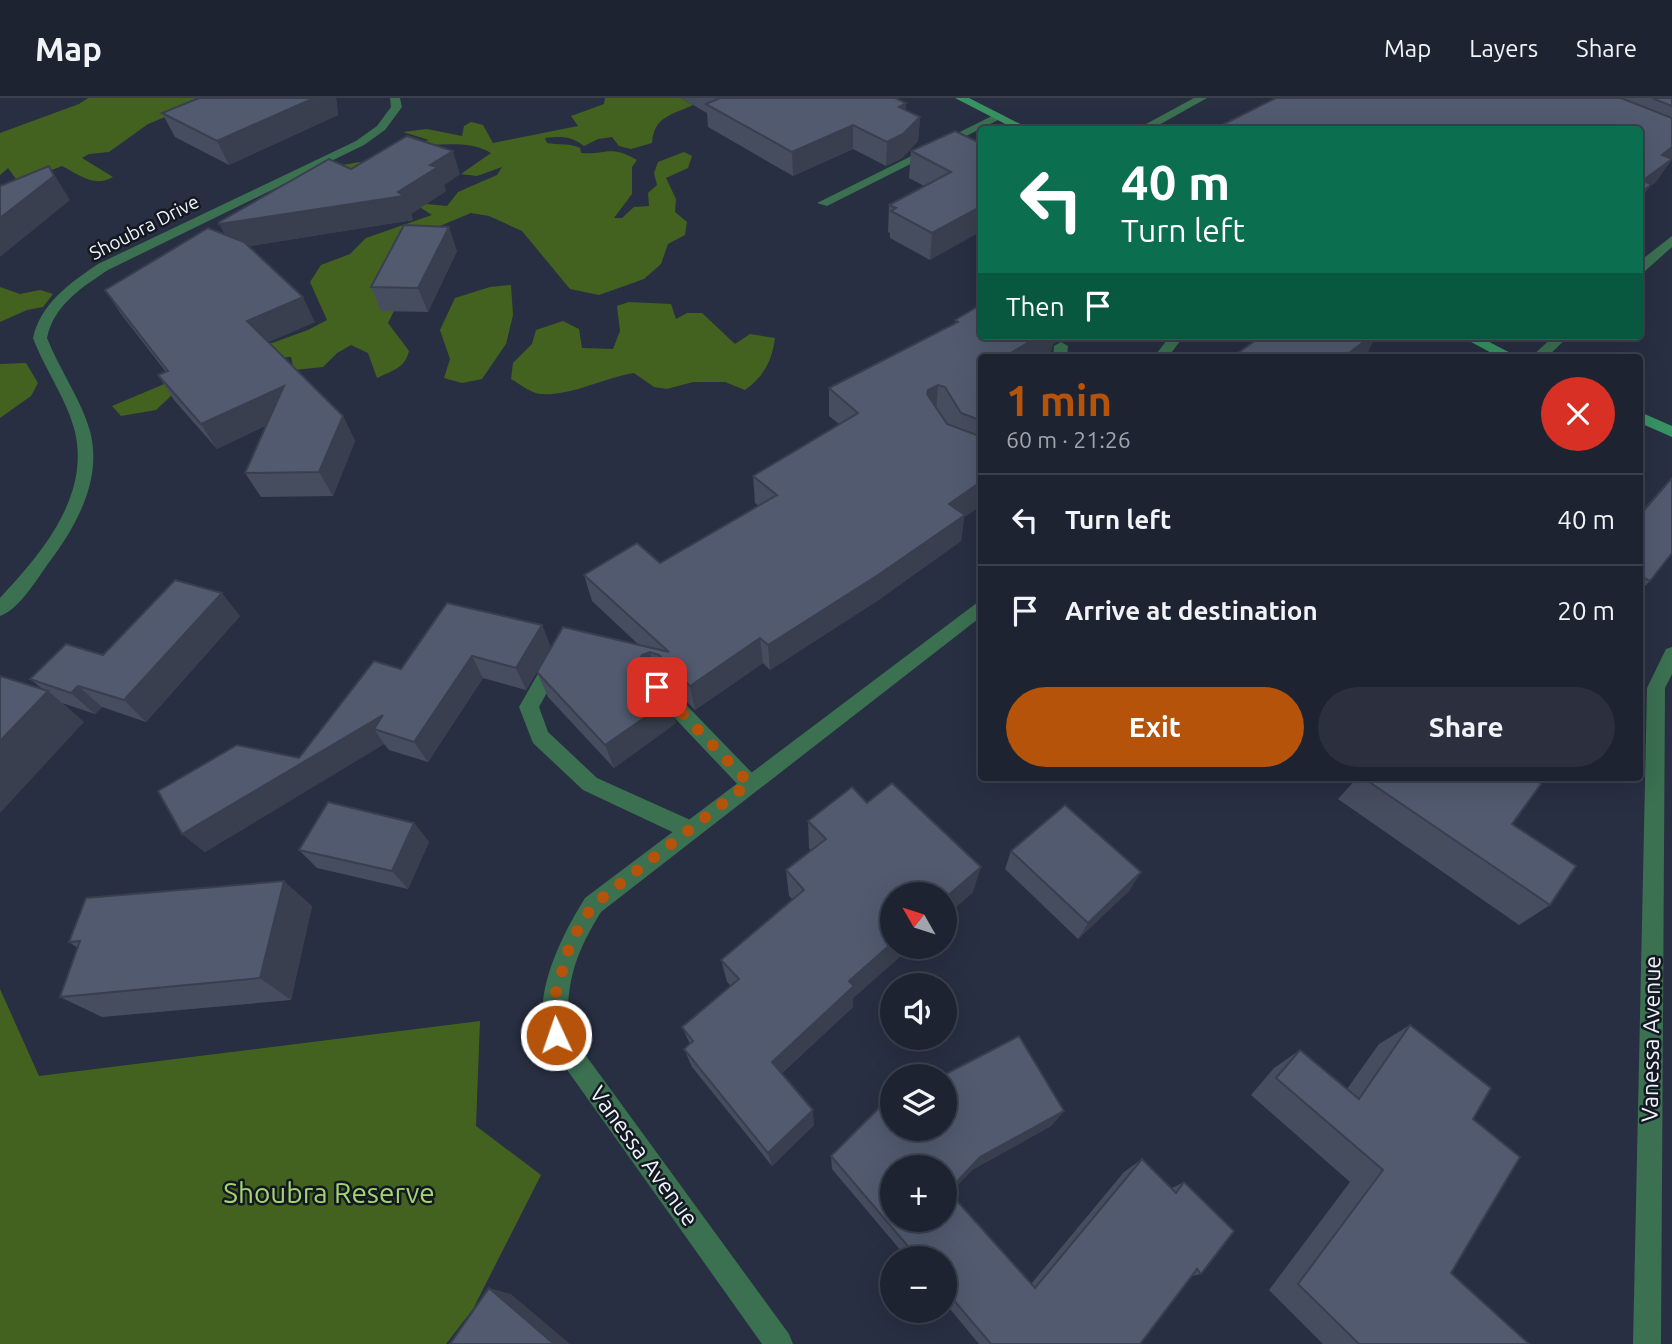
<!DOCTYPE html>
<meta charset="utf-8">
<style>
:root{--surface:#1e2332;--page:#2b2f3e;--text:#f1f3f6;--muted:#a1a4ac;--line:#3c404d;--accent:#b45309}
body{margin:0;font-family:Ubuntu,sans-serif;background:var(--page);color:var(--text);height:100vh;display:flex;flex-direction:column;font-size:26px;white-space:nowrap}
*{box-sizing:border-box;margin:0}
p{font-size:23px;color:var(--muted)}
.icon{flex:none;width:38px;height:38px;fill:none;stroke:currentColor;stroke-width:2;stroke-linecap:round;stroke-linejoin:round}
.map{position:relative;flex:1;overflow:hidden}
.sheet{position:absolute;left:978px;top:256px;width:665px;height:427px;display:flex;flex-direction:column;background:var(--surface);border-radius:7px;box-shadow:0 7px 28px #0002,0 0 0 2px var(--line)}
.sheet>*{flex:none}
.guide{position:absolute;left:978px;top:28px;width:665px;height:214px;border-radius:7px;box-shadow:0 7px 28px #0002,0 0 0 2px var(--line);background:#0b6e4f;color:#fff;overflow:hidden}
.needle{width:46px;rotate:309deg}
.controls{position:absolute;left:880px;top:784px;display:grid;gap:14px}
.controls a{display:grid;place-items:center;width:77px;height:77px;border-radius:50%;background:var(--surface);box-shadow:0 7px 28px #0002,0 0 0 2px var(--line);font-size:35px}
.pin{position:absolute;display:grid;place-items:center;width:60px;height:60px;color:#fff;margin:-30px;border-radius:14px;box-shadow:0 4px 10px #0006}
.me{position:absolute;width:77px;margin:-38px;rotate:357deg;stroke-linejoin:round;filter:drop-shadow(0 0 5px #0008)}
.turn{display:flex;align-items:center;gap:24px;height:147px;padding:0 28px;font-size:32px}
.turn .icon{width:91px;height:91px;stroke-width:2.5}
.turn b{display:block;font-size:49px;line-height:60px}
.then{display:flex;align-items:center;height:66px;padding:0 28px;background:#0003;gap:14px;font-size:26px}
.round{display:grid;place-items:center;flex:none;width:74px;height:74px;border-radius:37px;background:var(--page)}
.summary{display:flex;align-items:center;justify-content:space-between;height:119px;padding:0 28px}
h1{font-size:42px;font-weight:600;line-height:52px;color:var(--accent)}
.primary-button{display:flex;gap:14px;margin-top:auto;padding:14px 28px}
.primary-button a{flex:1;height:80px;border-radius:42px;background:var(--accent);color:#fff;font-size:28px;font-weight:600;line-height:80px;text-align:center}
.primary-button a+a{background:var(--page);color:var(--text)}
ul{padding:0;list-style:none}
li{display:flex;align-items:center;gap:21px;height:91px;padding:0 28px;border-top:2px solid var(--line)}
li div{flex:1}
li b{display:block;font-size:26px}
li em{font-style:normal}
header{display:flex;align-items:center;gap:42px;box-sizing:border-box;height:98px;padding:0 35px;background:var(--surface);border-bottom:2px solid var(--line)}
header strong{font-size:33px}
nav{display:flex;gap:38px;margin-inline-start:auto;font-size:24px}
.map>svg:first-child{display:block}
</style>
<header>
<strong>Map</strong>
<nav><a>Map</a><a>Layers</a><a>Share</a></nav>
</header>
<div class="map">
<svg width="1672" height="1246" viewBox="0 0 1672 1246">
<rect width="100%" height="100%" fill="#282f42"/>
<!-- green -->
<g fill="#44621f">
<path d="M88,0H224L165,19L148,26L109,54L89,56L82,60L113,79C94,90 80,77 62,68L0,92V88L16,81L8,70L0,77V35L79,6Z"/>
<path d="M605,0H681L693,7C672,17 654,18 652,45L631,51L619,48L612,39L598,41L584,48C572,38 561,38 545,40L547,45C558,47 571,45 580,50L581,55C607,57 610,46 637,62L632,69V96L614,120H622L634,109L649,108L648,95L657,87L654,75L658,64L684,54L692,58L688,70L666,80L676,101L675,114L687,124L685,137L668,146L661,166L644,181L599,197L570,191L522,133L489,118L471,115L435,130L388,225L409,253C405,270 392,273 377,280L368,255L351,247L337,255L323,269L294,272L291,259L271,260L172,297L156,312L121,318L112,308L205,269L308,232L327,222L310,184L321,167L350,156L366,140L432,117L412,104L335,79L342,67L360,64L361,70L426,106L447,108L458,94L497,77L502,69L477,78L461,76L491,55C468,41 440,49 414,46L429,42L403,34L427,31L462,38L464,28L471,24L483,27L493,45L578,28L571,18L604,6Z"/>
<polygon points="511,187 513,217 506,246 482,281 462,285 444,280 450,261 440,232 455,200 490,189"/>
<polygon points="0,189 20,196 40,192 53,196 43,209 27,212 0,224"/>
<path d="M629,204L671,206L676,221L687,215H702L735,246L750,236L775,240C772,263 764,278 745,292L725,284H693L667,291L654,289L634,275C603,280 572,298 541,296C532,296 520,286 511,281L513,265L532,246L536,232L563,223L579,231L582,250L613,251L620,233L617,208Z"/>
<polygon points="26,265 38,285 31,298 0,320 0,266"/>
<polygon points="0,891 39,978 480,923 476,1028 541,1077 473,1211 446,1246 0,1246"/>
</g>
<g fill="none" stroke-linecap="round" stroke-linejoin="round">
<!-- service -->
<g fill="#3b7051" fill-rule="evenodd">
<polygon points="1061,244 1068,248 1067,259 1053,259 1054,248"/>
<polygon points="554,558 561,560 563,565 539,609 548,634 597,680 697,725 700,732 697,739 690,741 683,739 583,692 533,645 519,609 547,560"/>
<polygon points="657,581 664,584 756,679 759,685 756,691 749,694 742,691 650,594 648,589 650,584"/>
</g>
<!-- minor -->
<g fill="#3b7051" fill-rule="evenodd">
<path d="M390,0H400L402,9L385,32L364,47L108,172C81,190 54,207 47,240C59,271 81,301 90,333C103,382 76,429 47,467C36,483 18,512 0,518V500C41,456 90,399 75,334C67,301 45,272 33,240C41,205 70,185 98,166L356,43L377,28L391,9Z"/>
<polygon points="1194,0 1207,0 1150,32 1135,32"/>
<polygon points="998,15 1004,18 1002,20 827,108 817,105"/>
<polygon points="1672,138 1672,149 1645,173 1640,174 1640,163"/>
<polygon points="1170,238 1184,238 1168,259 1154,259"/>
<polygon points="1554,238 1569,238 1547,259 1531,259"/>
<path d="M982,501V518L601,814C575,856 566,884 568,933L789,1236L793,1246H762L548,945C529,900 562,837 585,800Z"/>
<polygon points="1672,549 1672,576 1665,590 1661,1246 1633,1246 1647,590 1666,551"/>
</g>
<!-- secondary -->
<g fill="#389363" fill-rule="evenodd">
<polygon points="955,0 969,0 1032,32 1017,32"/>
<polygon points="1460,238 1478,238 1518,259 1499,259"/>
<polygon points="1640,314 1672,328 1672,339 1640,325"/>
</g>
</g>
<!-- wall -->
<g fill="#464d5f">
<polygon points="199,0 336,0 338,17 229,67 175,39 162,15"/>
<polygon points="681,0 898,0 906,12 920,19 918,43 902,60 886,68 853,51 793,78 708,29 707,15"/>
<polygon points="1276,0 1672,0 1672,61 1655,85 1650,88"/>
<polygon points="982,46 930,162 890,140 890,135 888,134 889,107 924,88 909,80 911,53"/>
<polygon points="351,71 460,76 444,87 446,93 411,116 413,122 249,148 315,224 268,244 343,318 355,343 333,398 261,399 245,375 267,327 217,351 174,302 158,277 166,274 121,216 105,192 225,136"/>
<polygon points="457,153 428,214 381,213 371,189"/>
<polygon points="955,222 982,238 1076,238 1066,244 1060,242 1053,246 1051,253 1044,259 982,259 982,407 964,419 961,443 877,503 770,572 763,565 695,612 665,582 656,579 651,581 676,625 614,670 548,599 537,574 640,548 592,503 584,477 660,465 759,408 755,405 753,378 839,326 829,318 829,290 955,226"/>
<polygon points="1672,379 1650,483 1640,493 1640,415"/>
<polygon points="240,518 146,624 102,609 95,616 62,605 84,624 30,581 103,557"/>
<polygon points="542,527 551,550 526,592 483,580 428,664 389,652 384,646 205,754 182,736 299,660 401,571"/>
<polygon points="1100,679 1110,679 1105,683"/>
<polygon points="1358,679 1531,679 1512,726 1550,807 1519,827 1338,701"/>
<polygon points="867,705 973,794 853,900 853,909 781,976 814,1027 772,1068 692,969 684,951 690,946 682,929 731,888 727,884 721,862 793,802 789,798 786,772 811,753 809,750 808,723"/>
<polygon points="414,725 429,744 408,791 317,770 299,752"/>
<polygon points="1011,753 1130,792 1078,841 1005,771"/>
<polygon points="312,808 291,902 102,919 60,899 78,850 69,844"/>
<polygon points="1410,927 1473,1021 1451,1175 1529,1246 1323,1246 1269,1192 1350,1084 1251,997 1274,970 1300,952 1347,991 1379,946"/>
<polygon points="1064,1013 1051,1028 972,1072 950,1095 1031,1186 1124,1074 1142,1061 1172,1090 1184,1084 1201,1176 1192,1178 1140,1246 979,1246 945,1205 945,1160 907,1160 832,1071 831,1058"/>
</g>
<!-- shaded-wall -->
<g fill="#393f4e">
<polygon points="314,0 336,0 338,17 229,67 217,43"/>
<polygon points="906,5 905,29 899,9"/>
<polygon points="920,19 918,43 902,60 886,68 887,44"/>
<polygon points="853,27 853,51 793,78 792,54"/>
<polygon points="1672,49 1672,61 1655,85 1650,88 1640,103 1640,85 1662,57"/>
<polygon points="453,53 460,76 444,87 446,93 411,116 413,122 233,151 219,126 398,94 430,67"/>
<polygon points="49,68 70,102 0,159 0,120"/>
<polygon points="982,108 982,133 930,162 932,135"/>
<polygon points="449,129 457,153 428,214 418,190"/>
<polygon points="303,199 315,224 260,247 247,223"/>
<polygon points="1039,238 1060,238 1060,242 1053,246 1051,253 1044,259 1004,259"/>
<polygon points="1068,238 1076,238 1066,244"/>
<polygon points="1371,238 1376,238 1367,256 1363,259 1344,259"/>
<polygon points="938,287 936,314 925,323 928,292"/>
<polygon points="284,288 298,312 217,351 201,326"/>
<polygon points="343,318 355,343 333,398 319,374"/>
<polygon points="982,383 982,407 964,419 961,443 877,503 770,572 768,547 949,406"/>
<polygon points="222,495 240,518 146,624 124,602"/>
<polygon points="542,527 551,550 526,592 516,570"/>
<polygon points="760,540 763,565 695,612 690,588"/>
<polygon points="650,554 656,579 649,582 646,588 639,563 642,557"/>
<polygon points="472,558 483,580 428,664 414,644"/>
<polygon points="78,588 102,609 95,616 71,595"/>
<polygon points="48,593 84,624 0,715 0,643"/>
<polygon points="670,602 676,625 614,670 605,647"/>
<polygon points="383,617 374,631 384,646 205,754 182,736"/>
<polygon points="414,725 429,744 408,791 392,773"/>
<polygon points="981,769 973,794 945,819 945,800"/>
<polygon points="1141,774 1130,792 1078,841 1088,825"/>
<polygon points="284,783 312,808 291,902 260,880"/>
<polygon points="892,845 892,849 911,849 853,900 853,909 775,981 772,964 849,883"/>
<polygon points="813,1012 814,1027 772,1068 768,1055"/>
<polygon points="1064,1013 1051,1028 972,1072 945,1101 948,1093 980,1059"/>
<polygon points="489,1190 511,1196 570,1246 554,1246"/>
</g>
<!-- building -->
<g fill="#515a6f" stroke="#393f4e" stroke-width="2" fill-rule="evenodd">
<polygon points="199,0 314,0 217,43 162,15"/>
<polygon points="720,0 895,0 906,5 899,9 920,19 903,36 887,44 853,27 792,54 706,6"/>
<polygon points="1276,0 1621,0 1672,20 1672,49 1662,57 1672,61 1642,83 1652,86 1640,95 1640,32 1212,32"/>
<polygon points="1652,0 1672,0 1672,8"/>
<polygon points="955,33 982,46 982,108 932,135 891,113 896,110 889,107 951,74 911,53"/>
<polygon points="407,38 453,53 430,67 438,69 398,94 404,98 219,126 219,124 329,61 351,71"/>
<polygon points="49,68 54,78 0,120 0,88"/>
<polygon points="404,127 449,129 418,190 371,189"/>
<polygon points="208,130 244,144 303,199 247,223 343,318 319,374 245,375 284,288 201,326 158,277 168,273 105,192"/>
<polygon points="982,206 982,238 1039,238 1004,259 982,259 982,323 961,315 945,289 938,287 928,292 927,296 947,326 982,339 982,383 949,406 965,417 878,477 768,547 760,540 690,588 659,557 650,554 642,557 639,563 641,571 670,602 605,647 537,574 563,529 669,554 584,477 637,445 660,465 777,397 753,378 858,315 829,290 958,224 955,222"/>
<polygon points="1262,238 1371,238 1344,259 1232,259"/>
<polygon points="1672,380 1672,455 1650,483 1640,478 1640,417"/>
<polygon points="175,482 222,495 124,602 78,588 71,595 30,581 66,546 103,557"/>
<polygon points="447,505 542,527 516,570 472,558 414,644 374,631 383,617 182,736 158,693 237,647 299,660 374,563 401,571"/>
<polygon points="0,578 48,593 0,643"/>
<polygon points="1362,679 1531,679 1541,686 1512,726 1576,768 1550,807"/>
<polygon points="892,685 981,769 945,800 945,796 892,796 892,845 849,883 854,888 772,964 813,1012 768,1055 684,951 693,943 682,929 739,881 721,862 804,792 786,772 826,741 808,723 852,689 867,705"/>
<polygon points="328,704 414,725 392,773 299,752"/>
<polygon points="1065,707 1141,774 1088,825 1011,753"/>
<polygon points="284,783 260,880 60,899 80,843 69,844 86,800"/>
<polygon points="1410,927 1491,990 1473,1021 1520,1059 1451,1175 1529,1246 1359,1246 1298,1186 1383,1072 1276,980 1300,952 1359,1001"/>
<path d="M1019,938L1064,1013L980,1059L948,1093L1035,1190L1142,1061L1176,1095L1184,1084L1234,1133L1201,1176L1197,1171L1140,1246H991L945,1192V1160H918L831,1058L892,997V1031H945V978H942ZM892,1069H945V1122H892Z"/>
<polygon points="489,1190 554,1246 450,1246"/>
</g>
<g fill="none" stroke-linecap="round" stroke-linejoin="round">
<!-- route -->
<polyline stroke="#b45309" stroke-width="12" stroke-dasharray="0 21.6" points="556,937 555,898 571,843 593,807 749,685 657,589"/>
</g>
<g text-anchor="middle" stroke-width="5" stroke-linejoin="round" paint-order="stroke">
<!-- far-street labels -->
<g font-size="19" fill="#eff3fd" stroke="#141820">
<text transform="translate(144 129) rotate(-27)" y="7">Shoubra Drive</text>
</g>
<!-- street labels -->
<g font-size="23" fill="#eff3fd" stroke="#141820">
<text transform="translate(1651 941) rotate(-89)" y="8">Vanessa Avenue</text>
<text transform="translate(644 1058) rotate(54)" y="8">Vanessa Avenue</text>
</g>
<!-- near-park labels -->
<g font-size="28" fill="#a3d471" stroke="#141820">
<text x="329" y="1105">Shoubra Reserve</text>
</g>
</g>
</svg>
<div class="controls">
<a><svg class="needle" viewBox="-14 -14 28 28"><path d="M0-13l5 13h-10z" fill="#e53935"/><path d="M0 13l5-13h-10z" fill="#a1a4ac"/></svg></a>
<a><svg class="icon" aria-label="sound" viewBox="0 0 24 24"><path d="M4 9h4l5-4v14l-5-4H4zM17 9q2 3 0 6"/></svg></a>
<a><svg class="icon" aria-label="layers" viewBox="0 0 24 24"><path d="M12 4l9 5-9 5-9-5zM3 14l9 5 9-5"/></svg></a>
<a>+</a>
<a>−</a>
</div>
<div class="pin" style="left:657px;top:589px;background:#d93025"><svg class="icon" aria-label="arrive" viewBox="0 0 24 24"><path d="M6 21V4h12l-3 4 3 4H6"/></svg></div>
<svg class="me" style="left:556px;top:937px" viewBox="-20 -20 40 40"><circle r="17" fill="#b45309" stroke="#fff" stroke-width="3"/><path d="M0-11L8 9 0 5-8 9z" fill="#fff"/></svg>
<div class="guide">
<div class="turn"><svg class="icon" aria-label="left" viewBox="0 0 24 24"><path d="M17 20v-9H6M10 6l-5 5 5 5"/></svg><div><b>40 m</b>Turn left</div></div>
<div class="then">Then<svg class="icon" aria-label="arrive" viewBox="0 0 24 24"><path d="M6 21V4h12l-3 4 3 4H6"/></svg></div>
</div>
<section class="sheet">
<div class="summary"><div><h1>1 min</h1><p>60 m · 21:26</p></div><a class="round" style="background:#d93025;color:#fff"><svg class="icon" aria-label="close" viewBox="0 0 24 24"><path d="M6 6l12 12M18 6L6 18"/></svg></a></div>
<ul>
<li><svg class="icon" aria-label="left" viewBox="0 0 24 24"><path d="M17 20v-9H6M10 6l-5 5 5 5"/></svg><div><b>Turn left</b></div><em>40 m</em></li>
<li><svg class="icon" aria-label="arrive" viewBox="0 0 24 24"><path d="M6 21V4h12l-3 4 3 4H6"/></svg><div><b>Arrive at destination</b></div><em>20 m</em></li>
</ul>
<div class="primary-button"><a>Exit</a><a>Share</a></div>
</section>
</div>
